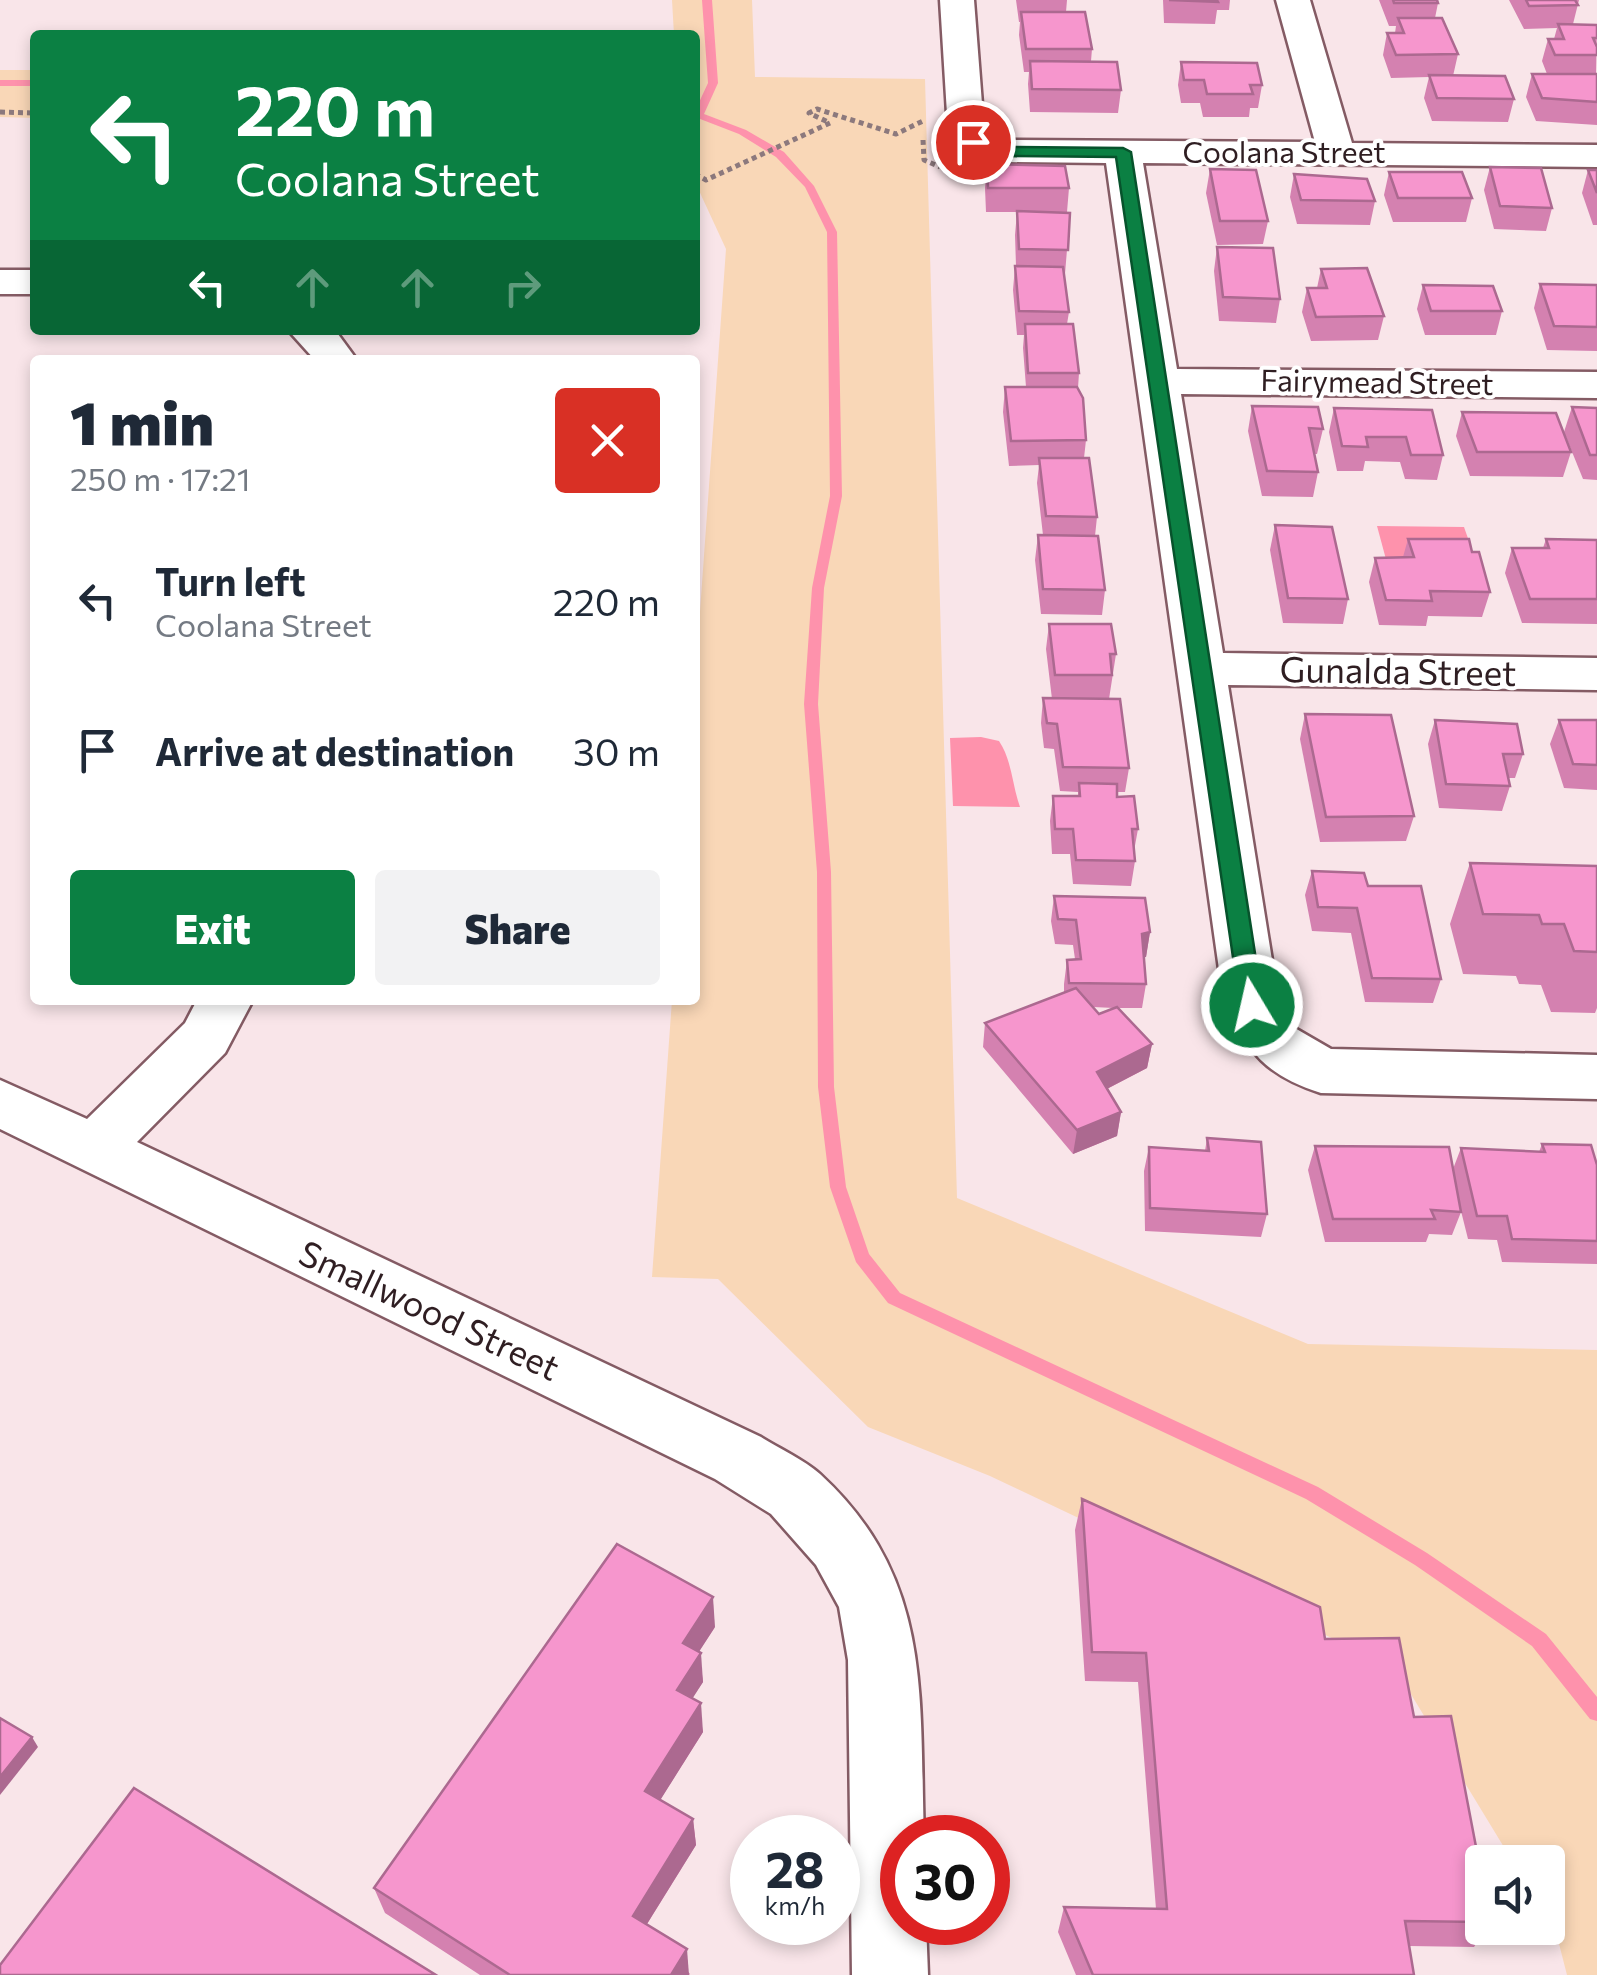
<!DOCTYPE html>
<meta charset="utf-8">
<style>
:root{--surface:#fff;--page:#f2f2f3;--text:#1f2937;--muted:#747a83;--accent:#0b8043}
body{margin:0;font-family:Commissioner,sans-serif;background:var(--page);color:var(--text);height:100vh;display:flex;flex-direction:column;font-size:38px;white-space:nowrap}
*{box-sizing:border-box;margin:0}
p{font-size:32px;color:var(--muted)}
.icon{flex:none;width:55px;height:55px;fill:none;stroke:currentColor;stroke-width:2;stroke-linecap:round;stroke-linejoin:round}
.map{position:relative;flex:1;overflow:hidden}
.sheet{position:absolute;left:30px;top:355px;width:670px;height:650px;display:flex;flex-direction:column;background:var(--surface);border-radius:10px;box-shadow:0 5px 15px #0003}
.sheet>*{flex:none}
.guide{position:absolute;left:30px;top:30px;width:670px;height:305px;border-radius:10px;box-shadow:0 5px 15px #0003;background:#0b8043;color:#fff;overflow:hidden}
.tools{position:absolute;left:1465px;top:1845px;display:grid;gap:20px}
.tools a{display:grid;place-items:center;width:100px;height:100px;border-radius:10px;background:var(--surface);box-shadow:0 5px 15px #0003;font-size:50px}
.speed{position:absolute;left:730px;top:1815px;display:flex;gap:20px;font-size:50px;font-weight:700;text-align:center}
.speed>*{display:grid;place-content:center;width:130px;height:130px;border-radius:50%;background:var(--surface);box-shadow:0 5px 15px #0003;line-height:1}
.speed small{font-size:25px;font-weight:400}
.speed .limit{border:15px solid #d22;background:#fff;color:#111}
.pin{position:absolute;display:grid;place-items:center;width:85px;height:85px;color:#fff;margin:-42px;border:5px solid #fff;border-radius:50%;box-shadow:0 2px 10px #0007}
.me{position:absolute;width:110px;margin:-55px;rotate:351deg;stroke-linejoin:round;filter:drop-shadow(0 0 8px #0008)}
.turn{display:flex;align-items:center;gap:35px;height:210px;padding:0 40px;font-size:45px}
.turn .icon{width:130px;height:130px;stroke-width:2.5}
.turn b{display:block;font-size:70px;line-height:85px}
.lanes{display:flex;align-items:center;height:95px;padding:0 40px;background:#0003;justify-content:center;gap:50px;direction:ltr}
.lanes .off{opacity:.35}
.round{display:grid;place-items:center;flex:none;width:105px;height:105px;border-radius:10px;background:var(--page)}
.head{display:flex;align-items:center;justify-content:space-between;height:170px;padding:0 40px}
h1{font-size:60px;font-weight:800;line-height:75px}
.cta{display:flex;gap:20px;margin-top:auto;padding:20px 40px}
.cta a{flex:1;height:115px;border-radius:10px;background:var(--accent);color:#fff;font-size:40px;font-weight:800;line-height:115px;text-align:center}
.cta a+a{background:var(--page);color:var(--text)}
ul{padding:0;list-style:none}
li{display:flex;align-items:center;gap:30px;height:150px;padding:0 40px}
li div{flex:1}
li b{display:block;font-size:38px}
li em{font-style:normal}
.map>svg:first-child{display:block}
</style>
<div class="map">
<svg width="1597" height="1975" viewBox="0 0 1597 1975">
<rect width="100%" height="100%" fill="#f9e5e9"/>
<!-- green -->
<g fill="#f9d7b7">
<polygon points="672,0 752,0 755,77 925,79 957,1198 1308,1344 1597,1350 1597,1975 1567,1975 1557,1936 1548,1920 1548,1862 1513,1862 1395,1668 990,1476 868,1427 718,1279 652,1277 672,1000 695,1000 695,681 726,249 695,182 695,35 674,35"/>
<polygon points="0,70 35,70 35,118 0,117"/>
</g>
<!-- water -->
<g fill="#fe92ac">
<polygon points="1377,526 1464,527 1477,564 1387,563"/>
<path d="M981,737L999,741C1012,760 1012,785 1020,807L953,806L950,738Z"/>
</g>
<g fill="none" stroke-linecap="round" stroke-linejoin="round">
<!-- stream -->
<g fill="#fe92ac" fill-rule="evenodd">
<polygon points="702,0 712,0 718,83 704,114 746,130 784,152 814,186 837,232 842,496 824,588 818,704 831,872 834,1087 846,1187 869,1254 900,1293 1318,1487 1427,1553 1546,1634 1597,1697 1597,1721 1590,1719 1532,1646 1415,1565 1306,1499 888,1303 856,1262 830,1187 818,1087 817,872 804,704 812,588 830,496 827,232 805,187 776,157 739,134 695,117 695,111 708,83"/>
<rect x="0" y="80" width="35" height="6"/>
</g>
<!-- street casing -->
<g stroke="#845b64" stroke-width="5">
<g id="street">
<path d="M940,0H974L984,130L1006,140L1315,142L1276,0H1310L1352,143L1597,145V167L1143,163L1177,369L1597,372V398L1181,394L1223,653L1597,658V690L1228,685L1279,1004L1293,1027L1331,1049L1597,1055V1099L1321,1093C1265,1075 1251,1054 1224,1005L1106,163L1004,162L960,150L948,130Z"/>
<rect x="0" y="270" width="35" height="24"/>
<polygon points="288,330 335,330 357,360 315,360"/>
<path d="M197,1000H253L225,1053L137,1142L761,1437C780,1449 803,1459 820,1474C934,1579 919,1696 924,1838H902V1922H926L928,1975H852L848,1660L839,1607L816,1565L771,1514L715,1479L0,1129V1080L87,1119L185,1023Z"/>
</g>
</g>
<!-- path -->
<g stroke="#8c797d" stroke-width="5" stroke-dasharray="5 4" stroke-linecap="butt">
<polyline points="0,112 35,113"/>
<polyline points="923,140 924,160 940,167"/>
<polyline points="695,174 706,180 830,123 809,113 817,109 896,134 923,121"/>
</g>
<!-- street -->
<use href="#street" fill="#fff" fill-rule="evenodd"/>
</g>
<!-- wall -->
<g fill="#d481b0" fill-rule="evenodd">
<polygon points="1016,0 1067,0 1066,12 1092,49 1091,61 1121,90 1118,113 1030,112 1028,84 1029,72 1024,72 1019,35 1020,22 1019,22"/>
<polygon points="1163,0 1230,0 1229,10 1217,10 1215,24 1164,23"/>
<polygon points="1379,0 1437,0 1438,3 1435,18 1458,54 1453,76 1514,99 1508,122 1432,121 1424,98 1429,77 1391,78 1383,55 1387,33 1395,33 1396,26 1389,26"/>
<polygon points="1509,0 1579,0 1573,24 1597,25 1596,74 1597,74 1597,125 1536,121 1526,97 1532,74 1547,74 1542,61 1548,39 1554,39 1557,28 1524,29"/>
<polygon points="1181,62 1262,85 1258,108 1250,108 1249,117 1203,117 1200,103 1181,103 1178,85"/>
<polygon points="987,164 1069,188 1067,212 1070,213 1065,274 1063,274 1069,312 1067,324 1079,373 1078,388 1086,440 1084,458 1097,517 1095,536 1105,590 1102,615 1041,614 1035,560 1038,535 1043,535 1037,483 1039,465 1009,466 1003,412 1005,387 1026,387 1023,348 1024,335 1017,335 1013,290 1015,266 1016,266 1015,235 1017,212 986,212 985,188"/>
<polygon points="1490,167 1552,208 1546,231 1494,229 1484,190"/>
<polygon points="1210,169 1268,221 1263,244 1217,245 1206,193"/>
<polygon points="1588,170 1597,170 1597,225 1593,225 1582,193"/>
<polygon points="1389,172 1472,198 1466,222 1393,222 1384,195"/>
<polygon points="1294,174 1375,201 1370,225 1297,224 1290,197"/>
<polygon points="1217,247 1280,299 1276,323 1219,321 1214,271"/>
<polygon points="1321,269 1384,316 1378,340 1311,341 1302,312 1307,288 1317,288"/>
<polygon points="1540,284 1597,285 1597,351 1547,350 1534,308"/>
<polygon points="1423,285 1502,311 1496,335 1425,335 1417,309"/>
<polygon points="1252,406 1323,429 1317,454 1314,454 1318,472 1313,497 1262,496 1248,431"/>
<polygon points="1572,407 1597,408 1597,480 1583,479 1564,432"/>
<polygon points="1334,408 1432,410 1443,455 1437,480 1405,479 1400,462 1365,461 1363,471 1337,471 1329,432"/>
<polygon points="1462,412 1571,452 1563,477 1470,476 1456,436"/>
<polygon points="1275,525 1348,599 1343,624 1283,623 1270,550"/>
<polygon points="1408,539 1472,552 1490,592 1482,617 1428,616 1426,626 1379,625 1369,582 1375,558 1403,557"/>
<polygon points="1546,539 1597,540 1597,624 1522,623 1505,573 1512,548 1543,548"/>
<polygon points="1049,624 1116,654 1109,699 1129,768 1125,792 1117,792 1117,797 1138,829 1134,851 1135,861 1131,886 1073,884 1070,854 1052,854 1050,821 1053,796 1078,796 1078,792 1060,791 1054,749 1044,748 1041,723 1043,698 1052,699 1046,649"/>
<polygon points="1305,714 1414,816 1406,841 1320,842 1300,739"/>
<polygon points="1435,720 1523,754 1515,778 1508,778 1510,786 1502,811 1439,808 1428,744"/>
<polygon points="1559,720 1597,720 1597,790 1564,788 1550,744"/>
<polygon points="1470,863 1597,866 1597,1008 1595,1013 1551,1012 1541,985 1519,984 1516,976 1463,974 1450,924"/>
<polygon points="1312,871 1368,886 1441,979 1433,1003 1365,1002 1351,933 1312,931 1305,895"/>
<path d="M1054,896L1150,932L1146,957H1144L1146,984L1142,1008H1118L1152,1044L1147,1068L1107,1089L1121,1112L1117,1136L1073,1154L983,1047L985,1023L1064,992V984L1067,960L1075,959L1073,945L1055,944L1051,921ZM1093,1007L1114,1008L1099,1014Z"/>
<polygon points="1207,1138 1267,1214 1261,1237 1145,1231 1144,1171 1149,1147 1205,1151"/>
<polygon points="1542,1144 1597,1165 1597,1264 1502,1262 1497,1240 1468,1239 1460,1207 1461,1212 1452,1235 1429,1234 1426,1242 1325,1242 1308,1170 1315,1146 1453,1169 1461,1148 1539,1152"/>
<polygon points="1082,1499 1325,1639 1414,1717 1482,1878 1482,1928 1487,1928 1474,1947 1409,1946 1414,1975 1076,1975 1058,1932 1064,1907 1156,1909 1138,1682 1085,1681 1075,1530"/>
<polygon points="715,1627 699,1651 703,1682 692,1698 703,1732 660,1800 693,1819 696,1845 647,1924 690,1974 689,1975 480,1975 385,1913 374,1888"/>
</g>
<!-- shaded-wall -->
<g fill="#ac6990">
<polygon points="1150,932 1146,957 1138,958 1142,934"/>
<polygon points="1152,1044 1147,1068 1093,1096 1097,1072"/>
<polygon points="1121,1112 1117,1136 1073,1154 1077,1130"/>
<polygon points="713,1597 715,1627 686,1672 683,1643"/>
<polygon points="701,1653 703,1682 680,1718 677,1690"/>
<polygon points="701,1703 703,1732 649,1818 645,1791"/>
<polygon points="32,1737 38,1747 0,1795 0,1777"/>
<polygon points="693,1819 696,1845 637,1940 633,1916"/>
<polygon points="687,1949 689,1975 671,1975"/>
</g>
<!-- building -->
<g fill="#f696cd" stroke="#ac6990" stroke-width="2.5">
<polygon points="1169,0 1217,0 1218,2"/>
<polygon points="1393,0 1437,0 1438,3 1394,3"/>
<polygon points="1526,0 1575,0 1578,5 1529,6"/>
<polygon points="1021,12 1085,12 1092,49 1026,49"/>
<polygon points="1398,18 1442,18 1458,54 1396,55 1387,33 1404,33"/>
<polygon points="1558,24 1597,25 1597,38 1593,38 1597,47 1597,55 1555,55 1548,39 1564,39"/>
<polygon points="1030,61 1117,62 1121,90 1032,89"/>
<polygon points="1181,62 1257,63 1262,85 1250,85 1253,94 1207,94 1204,80 1184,80"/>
<polygon points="1532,74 1597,74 1597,102 1542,98"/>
<polygon points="1429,75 1505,76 1514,99 1437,98"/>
<polygon points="987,164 1065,166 1069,188 988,188"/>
<polygon points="1490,167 1541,168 1552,208 1500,206"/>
<polygon points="1210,169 1256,170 1268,221 1220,221"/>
<polygon points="1588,170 1597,170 1597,193"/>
<polygon points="1389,172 1462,172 1472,198 1398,198"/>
<polygon points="1294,174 1367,179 1375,201 1301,200"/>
<polygon points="1017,211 1070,213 1068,250 1019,249"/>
<polygon points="1217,247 1273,248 1280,299 1223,297"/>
<polygon points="1015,266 1063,267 1069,312 1019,311"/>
<polygon points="1367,268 1384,316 1316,317 1307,288 1327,288 1321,269"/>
<polygon points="1540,284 1597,285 1597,327 1554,326"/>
<polygon points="1423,285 1493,286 1502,311 1431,311"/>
<polygon points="1025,324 1073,324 1079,373 1028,373"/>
<polygon points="1005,387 1077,387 1083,398 1086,440 1011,441"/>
<polygon points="1252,406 1318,407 1323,429 1309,428 1318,472 1267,471"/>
<polygon points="1572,407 1597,408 1597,455 1590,455"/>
<polygon points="1334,408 1432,410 1443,455 1411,455 1406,437 1366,437 1368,447 1342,446"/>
<polygon points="1462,412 1556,413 1571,452 1477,452"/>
<polygon points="1039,458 1089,458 1097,517 1046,516"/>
<polygon points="1275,525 1332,527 1348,599 1288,598"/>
<polygon points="1038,535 1098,536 1105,590 1043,589"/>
<polygon points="1408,539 1469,539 1472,552 1479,552 1490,592 1430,591 1432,601 1386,600 1375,558 1414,557"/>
<polygon points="1546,539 1597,540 1597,599 1530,599 1512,548 1549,548"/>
<polygon points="1049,624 1111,624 1116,654 1110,654 1112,675 1055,675"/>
<polygon points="1043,698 1120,699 1129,768 1063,767 1057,724 1047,723"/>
<polygon points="1305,714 1391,715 1414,816 1326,817"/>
<polygon points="1435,720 1517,724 1523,754 1503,754 1510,786 1446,784"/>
<polygon points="1559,720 1597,720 1597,765 1573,764"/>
<polygon points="1079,783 1117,784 1117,797 1134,796 1138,829 1132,829 1135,861 1076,860 1073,829 1055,829 1053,796 1080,796"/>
<polygon points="1470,863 1597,866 1597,952 1574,951 1564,924 1542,924 1539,915 1483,914"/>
<polygon points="1312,871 1364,873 1368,886 1421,886 1441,979 1372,978 1357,908 1318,907"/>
<polygon points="1054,896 1145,898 1150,932 1142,934 1146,984 1069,983 1067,960 1081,959 1076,920 1058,919"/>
<polygon points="1076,988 1099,1014 1117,1007 1152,1044 1097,1072 1121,1112 1077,1130 985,1023"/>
<polygon points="1207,1138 1261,1142 1267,1214 1150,1208 1149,1147 1209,1151"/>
<polygon points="1542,1144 1591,1145 1597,1165 1597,1241 1512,1239 1507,1216 1477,1216 1461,1148 1545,1152"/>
<polygon points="1315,1146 1449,1147 1461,1212 1431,1210 1435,1219 1333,1219"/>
<polygon points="1082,1499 1320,1607 1325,1639 1399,1638 1414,1717 1451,1716 1482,1878 1482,1922 1405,1921 1414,1975 1093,1975 1064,1907 1167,1909 1146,1653 1092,1652"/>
<polygon points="617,1544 713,1597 683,1643 701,1653 677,1690 701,1703 645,1791 693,1819 633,1916 687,1949 671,1975 510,1975 374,1888"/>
<polygon points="0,1718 32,1737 0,1777"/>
<polygon points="134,1788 436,1975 0,1975 0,1965"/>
</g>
<!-- route -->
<polygon fill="#0b8043" stroke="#07532c" stroke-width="2.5" points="973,137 1005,147 1123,148 1131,152 1263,1005 1260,1011 1243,1011 1240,1005 1116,157 1004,156 968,145 968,139"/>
<g text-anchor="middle" stroke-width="8" stroke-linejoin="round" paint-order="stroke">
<!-- far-street labels -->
<g font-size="30" fill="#2f1e22" stroke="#fff">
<text x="1284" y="163">Coolana Street</text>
<text transform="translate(1377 383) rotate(1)" y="10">Fairymead Street</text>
</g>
<!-- street labels -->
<g font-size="35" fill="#2f1e22" stroke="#fff">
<text transform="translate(1398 672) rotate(1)" y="12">Gunalda Street</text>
<text transform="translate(429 1311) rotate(25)" y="12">Smallwood Street</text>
</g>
</g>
</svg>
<div class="tools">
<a><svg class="icon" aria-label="sound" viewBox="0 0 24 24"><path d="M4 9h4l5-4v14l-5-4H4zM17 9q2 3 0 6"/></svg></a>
</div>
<div class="speed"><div>28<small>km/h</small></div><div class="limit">30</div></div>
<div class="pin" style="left:973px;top:142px;background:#d93025"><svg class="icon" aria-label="arrive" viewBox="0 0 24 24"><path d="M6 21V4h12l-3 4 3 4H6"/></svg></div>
<svg class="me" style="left:1252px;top:1005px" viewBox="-20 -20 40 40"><circle r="17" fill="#0b8043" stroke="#fff" stroke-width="3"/><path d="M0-11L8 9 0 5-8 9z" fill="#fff"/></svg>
<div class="guide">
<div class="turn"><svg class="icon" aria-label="left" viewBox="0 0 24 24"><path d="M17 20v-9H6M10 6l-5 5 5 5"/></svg><div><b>220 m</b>Coolana Street</div></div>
<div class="lanes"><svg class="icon" aria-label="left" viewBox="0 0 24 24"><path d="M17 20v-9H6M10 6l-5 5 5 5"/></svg><svg class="icon off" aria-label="ahead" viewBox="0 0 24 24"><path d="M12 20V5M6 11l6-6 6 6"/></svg><svg class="icon off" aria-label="ahead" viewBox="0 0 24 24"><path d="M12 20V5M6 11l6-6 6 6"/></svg><svg class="icon off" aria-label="right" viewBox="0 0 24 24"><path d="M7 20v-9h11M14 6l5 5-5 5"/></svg></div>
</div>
<section class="sheet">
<div class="head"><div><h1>1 min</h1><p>250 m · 17:21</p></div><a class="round" style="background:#d93025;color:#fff"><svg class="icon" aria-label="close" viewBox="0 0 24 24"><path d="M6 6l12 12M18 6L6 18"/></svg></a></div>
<ul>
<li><svg class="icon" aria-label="left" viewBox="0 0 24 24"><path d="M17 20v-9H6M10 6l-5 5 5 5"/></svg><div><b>Turn left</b><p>Coolana Street</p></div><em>220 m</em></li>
<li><svg class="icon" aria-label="arrive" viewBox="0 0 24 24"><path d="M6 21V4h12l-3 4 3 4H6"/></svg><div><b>Arrive at destination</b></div><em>30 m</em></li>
</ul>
<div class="cta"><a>Exit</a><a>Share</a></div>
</section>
</div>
